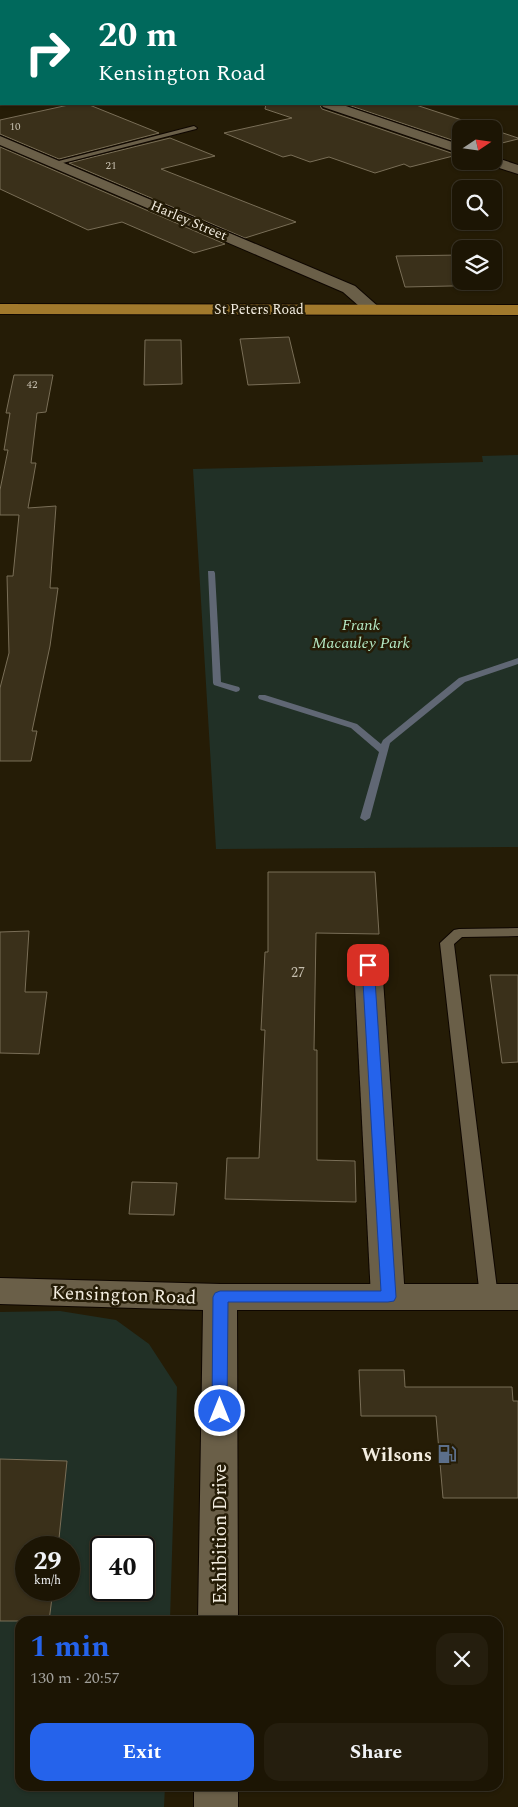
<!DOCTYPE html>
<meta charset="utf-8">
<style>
:root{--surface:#1c1504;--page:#251e0e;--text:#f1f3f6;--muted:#a09f9a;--line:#3a3426;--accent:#2563eb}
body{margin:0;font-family:Spectral,serif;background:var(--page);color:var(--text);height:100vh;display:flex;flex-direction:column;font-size:19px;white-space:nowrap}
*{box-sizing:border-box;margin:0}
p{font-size:16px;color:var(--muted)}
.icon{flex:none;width:28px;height:28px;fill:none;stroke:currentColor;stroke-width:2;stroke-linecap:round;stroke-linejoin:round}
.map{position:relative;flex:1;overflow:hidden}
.panel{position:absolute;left:15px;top:1616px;width:488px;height:175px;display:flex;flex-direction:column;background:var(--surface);border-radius:15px;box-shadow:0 1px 4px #0004,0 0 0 1px var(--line)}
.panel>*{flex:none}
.top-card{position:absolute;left:0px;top:0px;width:519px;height:105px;box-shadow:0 1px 4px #0004,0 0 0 1px var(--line);background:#00695c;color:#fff;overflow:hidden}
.needle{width:32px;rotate:77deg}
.controls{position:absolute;left:452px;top:120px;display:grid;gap:10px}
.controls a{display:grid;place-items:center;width:50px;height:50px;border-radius:10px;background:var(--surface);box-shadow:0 1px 4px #0004,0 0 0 1px var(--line);font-size:25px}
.speed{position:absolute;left:15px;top:1536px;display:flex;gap:10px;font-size:25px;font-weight:700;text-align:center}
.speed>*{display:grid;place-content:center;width:65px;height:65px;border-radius:50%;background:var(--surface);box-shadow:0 1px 4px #0004,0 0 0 1px var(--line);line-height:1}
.speed small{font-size:12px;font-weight:400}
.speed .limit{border:2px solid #111;border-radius:8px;background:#fff;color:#111}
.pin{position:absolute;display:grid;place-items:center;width:42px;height:42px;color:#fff;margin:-21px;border-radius:10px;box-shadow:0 2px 8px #0006}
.me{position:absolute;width:55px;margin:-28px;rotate:0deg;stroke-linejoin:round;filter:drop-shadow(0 0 4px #0008)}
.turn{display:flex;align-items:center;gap:18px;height:105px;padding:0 15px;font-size:22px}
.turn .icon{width:65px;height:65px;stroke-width:2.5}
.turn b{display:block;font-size:35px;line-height:42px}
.round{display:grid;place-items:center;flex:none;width:52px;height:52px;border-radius:15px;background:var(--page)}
.summary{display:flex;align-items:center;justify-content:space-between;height:85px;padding:0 15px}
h1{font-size:30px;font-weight:700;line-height:38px;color:var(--accent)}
.button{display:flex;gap:10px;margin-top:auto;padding:10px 15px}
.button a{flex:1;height:58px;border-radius:15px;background:var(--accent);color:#fff;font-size:20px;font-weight:700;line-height:58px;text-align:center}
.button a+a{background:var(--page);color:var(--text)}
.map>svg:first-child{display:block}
</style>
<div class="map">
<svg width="518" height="1807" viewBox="0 0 518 1807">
<rect width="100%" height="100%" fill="#251c06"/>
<!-- green -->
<g fill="#213026" fill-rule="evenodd">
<polygon points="0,0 386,0 1,1 0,89"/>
<polygon points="518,455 518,847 216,849 193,469 483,462 482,456"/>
<path d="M60,1311L116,1320L149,1344L177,1387L170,1621H20V1786H165L164,1807H0V1312ZM26,1548H69V1590H26ZM101,1548H144V1590H101Z"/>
</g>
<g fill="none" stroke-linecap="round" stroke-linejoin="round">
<!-- stream -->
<g fill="#606774" fill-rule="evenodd">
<polygon points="208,571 214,571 215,573 221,682 239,687 240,689 239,691 236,692 214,685 213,683"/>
<polygon points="518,658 518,664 465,682 390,743 370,818 365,821 360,818 379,752 351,728 259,699 258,697 259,695 265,695 357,724 381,744 383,740 459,678"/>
</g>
</g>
<!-- building -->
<g fill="#3a301a" stroke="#796e57">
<polygon points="73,104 87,104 159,133 59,159 0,134 0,120"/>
<polygon points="266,104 319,104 322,109 457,155 410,167 404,164 375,173 329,157 310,162 291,155 283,157 224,133 292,118 265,109"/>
<polygon points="345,104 413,104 489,129 461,129 461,143"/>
<polygon points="494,130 518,138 518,139 494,145"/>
<polygon points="170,138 215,156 161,169 296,222 245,238 69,163"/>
<polygon points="0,147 225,244 194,253 122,222 88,230 0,189"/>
<polygon points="461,255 461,281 494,281 494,276 496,285 405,287 396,256"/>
<polygon points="289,337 300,383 248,385 240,339"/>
<polygon points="145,340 181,340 182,384 144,385"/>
<polygon points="14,375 53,375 46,412 37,413 31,463 36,463 28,508 56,506 50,588 58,588 50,646 32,731 37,731 31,761 0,761 0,688 9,653 7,576 13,576 19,515 0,515 0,490 8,450 4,450 10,413 6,413"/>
<polygon points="268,872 375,872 379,934 316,933 314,1050 317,1050 317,1160 355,1161 356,1202 225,1199 227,1158 259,1158 265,1030 261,1030 265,952 268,952"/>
<polygon points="29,931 25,992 47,992 39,1054 0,1053 0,932"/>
<polygon points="490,975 518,975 518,1062 502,1063"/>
<polygon points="132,1182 177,1183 174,1215 129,1214"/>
<polygon points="359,1370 404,1370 405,1387 512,1387 513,1401 518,1401 518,1498 443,1498 436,1416 361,1416"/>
<polygon points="0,1459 67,1461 58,1548 26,1548 26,1590 53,1590 49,1621 0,1621"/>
</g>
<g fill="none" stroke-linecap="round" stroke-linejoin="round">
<!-- lane casing -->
<g stroke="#0e0600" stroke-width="2">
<g id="lane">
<polygon points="194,126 197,128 196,129 55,165 51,163"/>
<polygon points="518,928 518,936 462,937 454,944 498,1297 495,1302 489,1304 483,1302 480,1297 440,943 454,930 459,929"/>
</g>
</g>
<!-- street casing -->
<g stroke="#0e0600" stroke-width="2">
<g id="street">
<polygon points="36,0 48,0 49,1 37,1"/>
<polygon points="116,0 131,0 132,1 117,1"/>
<polygon points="194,0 207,0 208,1 195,1"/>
<polygon points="374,0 389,0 390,1 375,1"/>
<rect x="0" y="43" width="1" height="8"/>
<polygon points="321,104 340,104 461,145 461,154 323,107"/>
<polygon points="0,136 355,286 381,309 379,313 367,313 343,292 0,145"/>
<polygon points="494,157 518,165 518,174 487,164 485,161 494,161"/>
<polygon points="368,956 378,959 382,965 405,1297 400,1306 388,1310 376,1306 371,1297 354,965 358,959"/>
</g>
</g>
<!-- secondary casing -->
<g stroke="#0e0600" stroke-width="2">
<g id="secondary">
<rect x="0" y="88" width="1" height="8"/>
<polygon points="0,1278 220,1284 518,1284 518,1310 237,1310 238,1621 198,1621 203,1310 0,1304"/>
<rect x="194" y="1786" width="44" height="21"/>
</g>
</g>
<!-- primary casing -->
<g stroke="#0e0600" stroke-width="2">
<polygon id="primary" points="0,304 518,305 518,315 0,314"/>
</g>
<!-- lane -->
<use href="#lane" fill="#6a5f48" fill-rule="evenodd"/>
<!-- street -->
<use href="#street" fill="#6a5f48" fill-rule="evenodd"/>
<!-- secondary -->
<use href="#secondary" fill="#6a5f48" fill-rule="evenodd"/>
<!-- primary -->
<use href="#primary" fill="#a1792c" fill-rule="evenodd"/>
</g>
<!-- route -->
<polygon fill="#2563eb" stroke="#184099" points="368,961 374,965 396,1297 394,1301 388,1302 228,1302 227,1411 225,1416 220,1418 214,1416 212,1411 213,1297 215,1293 220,1291 381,1291 362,965"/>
<!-- icons -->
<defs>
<g id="fuel-bare" transform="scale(1.5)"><path d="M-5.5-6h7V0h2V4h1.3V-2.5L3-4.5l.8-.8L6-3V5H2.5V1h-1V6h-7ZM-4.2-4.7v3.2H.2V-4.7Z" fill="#5c6f8a" stroke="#251c06" stroke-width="2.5" paint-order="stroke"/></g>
</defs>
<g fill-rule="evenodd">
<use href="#fuel-bare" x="447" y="1454"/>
</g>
<g text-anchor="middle" stroke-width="5" stroke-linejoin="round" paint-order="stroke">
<!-- far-number labels -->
<g font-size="11" fill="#c5beae">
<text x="15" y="130">10</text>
<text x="111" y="169">21</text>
<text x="32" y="388">42</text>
</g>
<!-- far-street labels -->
<g font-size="14" fill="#f3ede0" stroke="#251c06">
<text transform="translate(189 220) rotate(23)" y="5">Harley Street</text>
<text x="259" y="314">St Peters Road</text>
</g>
<!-- number labels -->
<g font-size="14" fill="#c5beae">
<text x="298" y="977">27</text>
</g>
<!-- park labels -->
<g font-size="16" font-style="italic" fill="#b4e9c4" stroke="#251c06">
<text x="361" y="630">Frank<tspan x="361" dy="18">Macauley Park</tspan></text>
</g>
<!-- near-street labels -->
<g font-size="19" fill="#f3ede0" stroke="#251c06">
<text transform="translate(124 1294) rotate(2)" y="7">Kensington Road</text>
<text transform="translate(219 1534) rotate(-90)" y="7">Exhibition Drive</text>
</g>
<!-- near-poi labels -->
<g font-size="19" font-weight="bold" fill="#f3ede0" stroke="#251c06" text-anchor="end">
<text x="432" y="1461">Wilsons</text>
</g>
</g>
</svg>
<div class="controls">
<a><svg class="needle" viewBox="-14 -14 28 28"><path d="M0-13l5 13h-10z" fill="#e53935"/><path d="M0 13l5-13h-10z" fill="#a09f9a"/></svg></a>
<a><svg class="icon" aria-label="search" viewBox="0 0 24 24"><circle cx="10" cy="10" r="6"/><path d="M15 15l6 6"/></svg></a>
<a><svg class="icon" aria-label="layers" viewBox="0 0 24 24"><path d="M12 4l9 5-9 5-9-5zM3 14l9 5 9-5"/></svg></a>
</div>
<div class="speed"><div>29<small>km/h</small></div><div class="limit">40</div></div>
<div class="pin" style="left:368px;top:965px;background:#d93025"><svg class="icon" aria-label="arrive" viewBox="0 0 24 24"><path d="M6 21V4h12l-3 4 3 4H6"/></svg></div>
<svg class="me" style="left:220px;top:1411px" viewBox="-20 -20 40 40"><circle r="17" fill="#2563eb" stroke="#fff" stroke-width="3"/><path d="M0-11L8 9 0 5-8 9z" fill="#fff"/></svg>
<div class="top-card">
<div class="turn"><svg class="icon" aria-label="right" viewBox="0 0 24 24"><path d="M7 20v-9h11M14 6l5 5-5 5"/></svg><div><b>20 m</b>Kensington Road</div></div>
</div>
<section class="panel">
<div class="summary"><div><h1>1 min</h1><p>130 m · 20:57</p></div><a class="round"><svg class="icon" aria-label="close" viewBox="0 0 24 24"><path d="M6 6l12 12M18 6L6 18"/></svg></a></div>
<div class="button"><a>Exit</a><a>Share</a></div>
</section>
</div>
